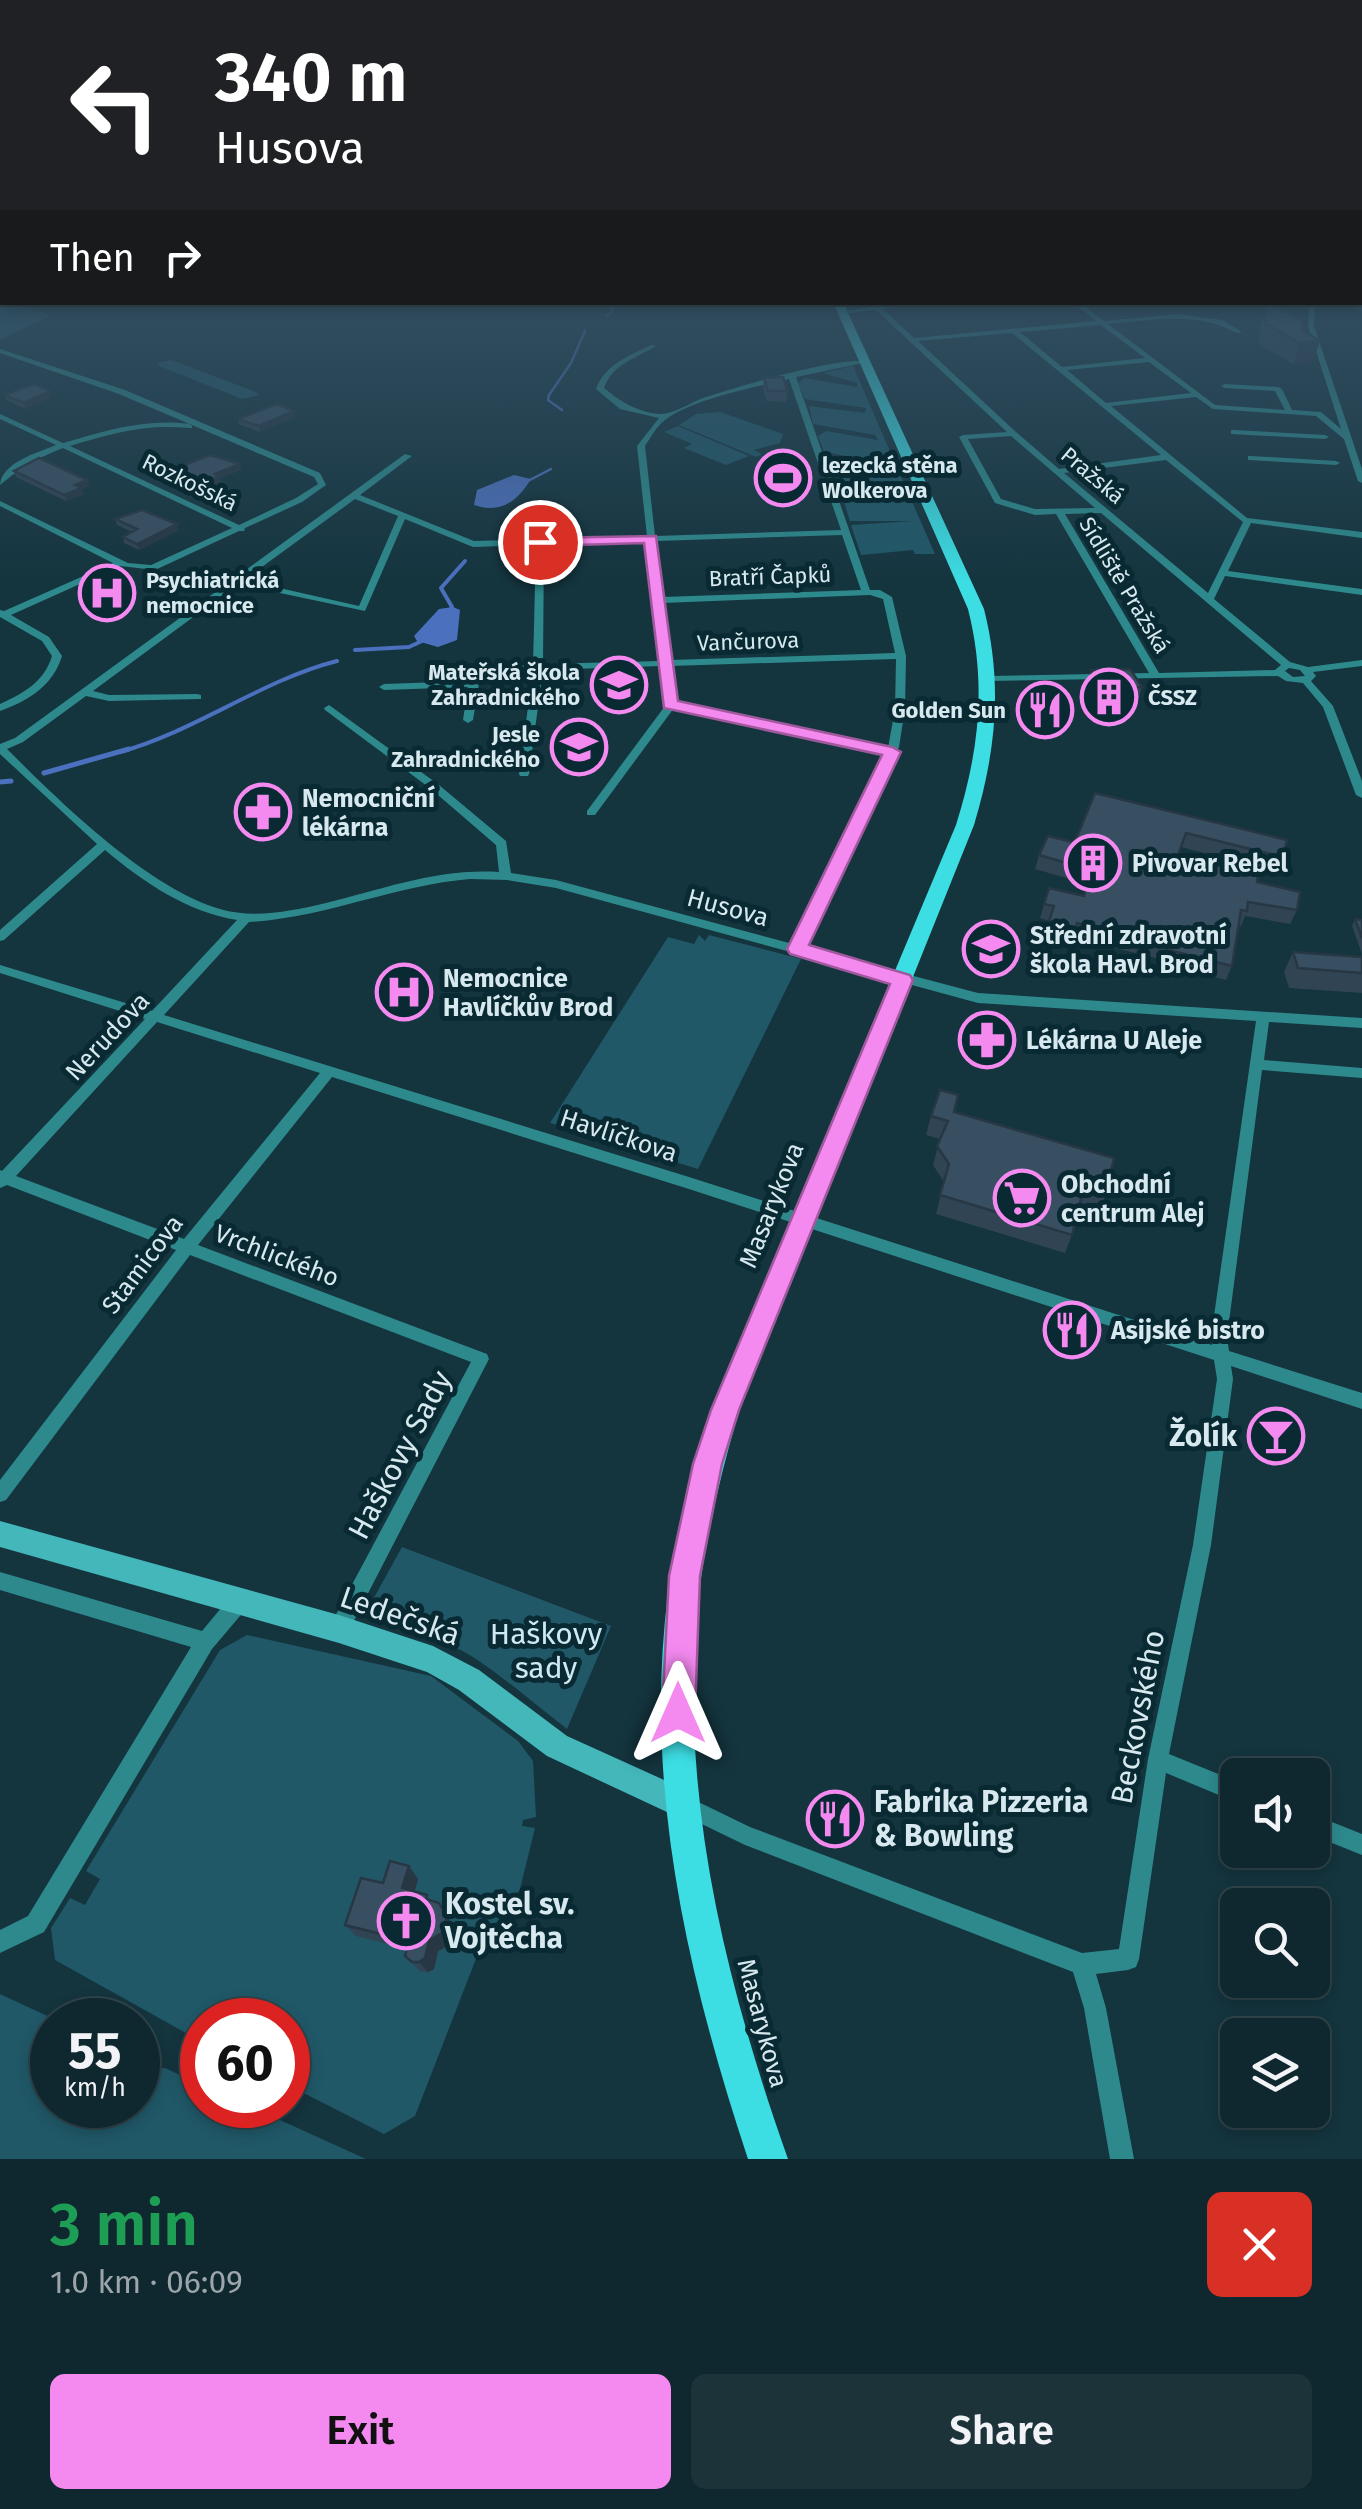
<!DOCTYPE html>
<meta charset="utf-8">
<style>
:root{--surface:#0f272e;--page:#1d333a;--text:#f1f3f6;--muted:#9ba5aa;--line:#2f444a;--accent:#f489f0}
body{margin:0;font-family:"Fira Sans",sans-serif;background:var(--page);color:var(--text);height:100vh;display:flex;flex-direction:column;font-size:38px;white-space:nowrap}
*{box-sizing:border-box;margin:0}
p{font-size:32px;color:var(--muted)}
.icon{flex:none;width:55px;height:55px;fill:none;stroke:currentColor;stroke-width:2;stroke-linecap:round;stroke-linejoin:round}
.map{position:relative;height:2159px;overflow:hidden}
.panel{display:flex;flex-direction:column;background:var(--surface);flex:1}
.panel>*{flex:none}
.guide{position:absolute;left:0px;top:0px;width:1362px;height:305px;box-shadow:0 5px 15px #0003,0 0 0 2px var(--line);background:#202124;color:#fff;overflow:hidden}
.buttons{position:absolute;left:1220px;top:1758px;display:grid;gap:20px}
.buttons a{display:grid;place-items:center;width:110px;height:110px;border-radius:15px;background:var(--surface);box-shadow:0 5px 15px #0003,0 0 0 2px var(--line);font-size:50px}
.speed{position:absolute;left:30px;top:1998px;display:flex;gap:20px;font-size:50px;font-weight:700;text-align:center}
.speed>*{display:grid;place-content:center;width:130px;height:130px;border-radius:50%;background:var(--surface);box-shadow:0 5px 15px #0003,0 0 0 2px var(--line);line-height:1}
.speed small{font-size:25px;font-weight:400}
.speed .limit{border:15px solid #d22;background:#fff;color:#111}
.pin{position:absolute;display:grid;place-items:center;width:85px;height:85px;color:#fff;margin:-42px;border:5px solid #fff;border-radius:50%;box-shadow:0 2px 10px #0007}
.me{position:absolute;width:110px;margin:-55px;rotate:0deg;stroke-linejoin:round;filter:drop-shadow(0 0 8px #0008)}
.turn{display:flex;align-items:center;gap:35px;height:210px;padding:0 50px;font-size:45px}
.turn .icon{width:130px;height:130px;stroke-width:2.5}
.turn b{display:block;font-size:70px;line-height:85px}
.then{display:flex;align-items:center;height:95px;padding:0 50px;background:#0003;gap:20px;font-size:38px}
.round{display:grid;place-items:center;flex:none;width:105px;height:105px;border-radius:15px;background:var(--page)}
.summary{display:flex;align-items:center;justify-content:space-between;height:170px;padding:0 50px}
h1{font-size:60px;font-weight:600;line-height:75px;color:#1e9e55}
.primary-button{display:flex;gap:20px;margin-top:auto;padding:20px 50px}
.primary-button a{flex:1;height:115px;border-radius:15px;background:var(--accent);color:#111;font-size:40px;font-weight:600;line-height:115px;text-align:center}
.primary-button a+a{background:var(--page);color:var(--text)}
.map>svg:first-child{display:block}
</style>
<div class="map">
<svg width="1362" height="2159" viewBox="0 0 1362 2159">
<rect width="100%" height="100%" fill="#14343e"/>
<!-- green -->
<g fill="#205868">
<polygon points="0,301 2,302 52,315 0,340"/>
<polygon points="171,360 256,392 259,395 242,399 159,366 158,363"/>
<polygon points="853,366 909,495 860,493 854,497 838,492 828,463 830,461 893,470 890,464 824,452 818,436 826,431 878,440 875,435 813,424 809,406 865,413 866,408 805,399 798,383 805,378 857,387 857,383 823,373"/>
<polygon points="720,412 783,434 780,443 754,450 762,454 756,457 679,425 696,414"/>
<polygon points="678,426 749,456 726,465 684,448 692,444 664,432"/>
<polygon points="910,497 935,554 915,554 913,550 861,555 851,525 913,521 850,521 844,502"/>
<polygon points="699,935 705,941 709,935 801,959 698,1169 550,1123 668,937 694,944"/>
<path d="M402,1547L611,1626L567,1729C536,1705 506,1679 473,1657C440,1635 396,1637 370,1605Z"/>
<polygon points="247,1635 431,1676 518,1741 533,1761 536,1817 523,1820 522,1826 535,1828 520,1889 479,1951 415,2116 384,2134 288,2085 288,2020 202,2020 202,2042 55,1960 51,1928 70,1898 85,1905 100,1879 86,1871 220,1650"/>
<polygon points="0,1994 56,2020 52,2020 52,2105 138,2105 138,2071 165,2068 202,2085 202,2105 247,2105 366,2159 0,2159"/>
</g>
<!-- water -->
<g fill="#4b70bd">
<path d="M514,475L531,479C517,502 500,514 474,505L477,490Z"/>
<polygon points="453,607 460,610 457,640 438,647 417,641 414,636 439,609"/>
</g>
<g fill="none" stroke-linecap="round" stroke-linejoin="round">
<!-- stream-far2 -->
<g stroke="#4b70bd" stroke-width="2.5">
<polyline points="606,316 612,312 611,302"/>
<polyline points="562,410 548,400 549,395 571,363 585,331"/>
<polyline points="526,482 551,469"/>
</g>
<!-- stream-far1 -->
<g stroke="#4b70bd" stroke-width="4">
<polyline points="449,612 452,607 441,588 465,561"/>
<polyline points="355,650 409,647 422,641"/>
<path d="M120,752C196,731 262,680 337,661"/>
</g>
<!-- stream -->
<g stroke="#4b70bd" stroke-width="5">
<polyline points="44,773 129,749"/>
<polyline points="0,782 11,781"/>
</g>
<!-- minor -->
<g fill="#2d898c" fill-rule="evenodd">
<rect x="1360" y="289" width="2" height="4"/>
<path d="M903,302H926L883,309L914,338L1096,321L1072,302H1080L1104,321L1178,314L1222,320L1242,332L1237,333C1198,311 1152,320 1108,324L1215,405L1285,410L1275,391L1225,388L1221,386L1225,384L1278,387L1282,389L1292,410L1321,412L1341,429L1308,326L1309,302H1315L1314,326L1362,469V483L1358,481L1344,439L1316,416L1213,409L1196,397L1111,406L1247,518L1362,532V538L1251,523L1228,571L1362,589V595L1225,576L1214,599L1290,662L1308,667L1362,660V666L1313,672L1316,676L1311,681L1333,706L1362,781V798L1356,795L1323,707L1303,683L1286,681L1278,676L986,681L985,679L990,676L1149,673L1056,514L1035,515L995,503L959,437L963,435L1007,432L876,310L842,314L839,312ZM1101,325L1145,358L1062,367L1020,332ZM1012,333L1161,455L1059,469L1016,432L918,341ZM1149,362L1191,393L1106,403L1067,370ZM1011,436L1095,508L1035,509L1001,499L968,439ZM1166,460L1243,522L1208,593L1064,473ZM1101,513L1281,665L1275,670L1159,673L1065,514ZM1289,668L1300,670L1305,676L1293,677L1285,671Z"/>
<path d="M651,345L656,346C637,358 612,364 604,388C621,402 637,412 659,414C672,415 690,403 703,398C734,388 841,355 868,362L796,377L870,590H880L892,597L906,656L905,709L899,747L804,947L978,993L1362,1018V1028L1269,1022L1264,1060L1362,1068V1078L1262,1070L1227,1337L1229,1351L1362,1393V1409L1231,1366L1233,1379L1211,1545L1169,1754L1238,1782V1803L1166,1773L1139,1959L1136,1967L1128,1970L1096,1974L1106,2008L1134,2159H1110L1084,2008L1073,1972L745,1845L677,1812L674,1805L677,1798L684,1795L750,1827L1082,1953L1119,1949L1148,1759L1193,1545L1217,1379L1214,1360L689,1189L332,1077L198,1245L487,1354L489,1359L346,1636L339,1638L332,1636L330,1629L332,1622L471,1362L190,1255L6,1500L0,1502V1480L176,1250L7,1185L0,1188V1170L2,1171L145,1019L0,973V965L152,1011L237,920C187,912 143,882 105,850L4,940L0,941V930L97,844L0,754V744L15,738L405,454L412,456L360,495L474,541L647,536L637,446L659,418L620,409L596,389C605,364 629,356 651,345ZM789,379L841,530L655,536L645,446C651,437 656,427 665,420C692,399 755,387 789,379ZM355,499L398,516L359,606L244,580ZM405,519L473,547L536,545L533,665C512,665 478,659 469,681L384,684L379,687L384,690L468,687L463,720L468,723L473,720L480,677L487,672L533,670L519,774L520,776H528L529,774L543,670L661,666L665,706L587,811V815H595L674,708L885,754L793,944L556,880L511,873L506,841L439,785L329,705L324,708L325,710L431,789L496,845L499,872C439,868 383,889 326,903C292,911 254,919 220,909C148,888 60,802 7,749L23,742L86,696L109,701L201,699V695L197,694L109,695L93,691L238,584L365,611ZM842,535L861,590L662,597L656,541ZM647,541L660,661L543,664L544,544ZM870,595L883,599L895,653L670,660L663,603ZM896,659L895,709L888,748L675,702L670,666ZM470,879L507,880L556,888L978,1003L1256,1021L1211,1337L1212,1345L689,1177L164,1015L249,922C325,918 395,885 470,879ZM157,1022L320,1073L184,1239L16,1176Z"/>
<path d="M0,349L125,390L320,473L326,485L302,502L245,528L244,531H239L155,570L120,566L11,615L49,637L62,656C53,686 28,701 0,711V704C24,693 44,682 52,656L42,641L0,617V610L4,611L113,563L0,506V501L128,563L151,565L232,528L63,448C35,459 22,467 0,485C2,462 37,453 56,445L0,419V414L63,443C106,430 147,418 192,424V428H189C144,424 113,433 70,446L239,525L296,498L318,484L314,477L119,394L0,353Z"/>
<polygon points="1234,430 1325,435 1329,437 1325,439 1231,434 1231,430"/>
<polygon points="1251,456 1336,461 1340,463 1336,465 1248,460 1248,456"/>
<polygon points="0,1572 202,1631 231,1596 238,1594 245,1596 247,1603 245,1610 212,1649 44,1932 0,1953 0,1930 28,1916 191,1647 0,1590"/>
<polygon points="1312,1814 1362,1834 1362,1855 1312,1835"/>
</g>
<!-- secondary -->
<polygon fill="#44b7bb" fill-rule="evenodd" points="0,1521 339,1615 433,1646 479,1670 567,1736 695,1794 699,1805 695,1816 684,1820 547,1756 459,1690 427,1672 339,1643 0,1547"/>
<!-- primary -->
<g fill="#3cdde3" fill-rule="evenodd">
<polygon points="1360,297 1362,297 1362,304 1357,302"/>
<path d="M833,302H843L984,609C1003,684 996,752 974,825L739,1410C722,1471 706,1532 699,1595C677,1788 724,1978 788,2159H748C688,1978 643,1786 668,1594C677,1531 693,1471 711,1410L956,825C979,752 987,684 968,609Z"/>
</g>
</g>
<!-- wall -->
<g fill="#304453">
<polygon points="1267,302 1302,321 1313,362 1293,364 1259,344 1261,323"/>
<polygon points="764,378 787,391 786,402 767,401 763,389"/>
<polygon points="50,391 52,397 26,409 6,400 4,395"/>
<polygon points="295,417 260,432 239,424 238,419"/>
<polygon points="174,469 241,470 220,478 221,482 215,484 220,495 175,475"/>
<polygon points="14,471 87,480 89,486 82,489 84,494 66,501 16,477"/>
<polygon points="115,519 179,530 139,550 124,543 123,537 132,532 117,525"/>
<polygon points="1091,670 1142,687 1136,706 1095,707 1086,689"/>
<polygon points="1095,793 1283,857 1277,872 1181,847 1178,855 1257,882 1297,910 1290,924 1245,916 1241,926 1239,925 1232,966 1226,980 1159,963 1160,959 1073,938 1072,942 1045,935 1049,921 1040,918 1049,888 1084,896 1087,884 1035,869 1039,855 1073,842 1076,839"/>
<polygon points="1355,919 1362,920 1362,954 1352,926"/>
<polygon points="1293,952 1362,957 1362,993 1289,988 1284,972"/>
<polygon points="954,1112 1106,1193 1099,1212 1079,1206 1072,1235 1065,1253 936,1214 944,1182 933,1165 940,1139 926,1135 931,1116"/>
<polygon points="418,1879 414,1891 432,1901 455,1928 450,1945 438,1951 434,1969 428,1972 421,1972 405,1956 407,1949 356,1936 345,1925 383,1883"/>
</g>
<!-- shaded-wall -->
<g fill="#273744">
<polygon points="1320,341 1313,362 1293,364 1299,343"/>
<polygon points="50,391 52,397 26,409 24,403"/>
<polygon points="294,411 295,417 260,432 259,426"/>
<polygon points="240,464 241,470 220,478 221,482 214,485 212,479 215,474"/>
<polygon points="87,480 89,486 82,489 84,494 66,501 64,495 75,485"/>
<polygon points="177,524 179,530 139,550 137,544"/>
<polygon points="409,1866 418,1879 412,1901 402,1888"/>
<polygon points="439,1903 455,1928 450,1945 438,1951 434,1969 428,1972 419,1962 429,1940"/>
</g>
<!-- building -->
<g fill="#384f61" stroke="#273744" stroke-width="2.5">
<polygon points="1267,302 1302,321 1304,331 1320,341 1299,343 1265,323"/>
<polygon points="783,377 787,391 768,391 764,378"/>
<polygon points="35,384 50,391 24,403 4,395"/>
<polygon points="277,404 294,411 259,426 238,419"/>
<polygon points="210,455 240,464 215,474 219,476 212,479 218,489 174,469"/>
<polygon points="39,458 87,480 75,485 82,488 64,495 14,471"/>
<polygon points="142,510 177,524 137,544 123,537 137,529 115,519"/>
<polygon points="1130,669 1142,687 1100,688 1091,670"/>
<polygon points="1095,793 1287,840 1283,857 1186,833 1178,855 1258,874 1257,882 1300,892 1297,910 1248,902 1247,911 1241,910 1232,966 1165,949 1166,944 1077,923 1076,928 1049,921 1054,906 1044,904 1049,888 1084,896 1091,870 1039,855 1048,836 1073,842 1076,839"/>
<polygon points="1355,919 1362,920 1362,938"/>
<polygon points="1293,952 1362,957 1362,973 1298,968"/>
<polygon points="940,1090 958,1095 954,1112 1114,1158 1106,1193 1084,1187 1072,1235 940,1195 949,1164 937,1146 948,1121 931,1116"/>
<polygon points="390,1861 409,1866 402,1888 427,1895 426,1899 439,1903 447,1916 442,1933 429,1940 425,1958 419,1962 412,1962 405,1956 409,1941 345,1925 361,1878 383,1883"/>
</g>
<!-- sky -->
<linearGradient id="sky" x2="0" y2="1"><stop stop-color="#0b1d22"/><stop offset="0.48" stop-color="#345063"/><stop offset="1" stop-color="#345063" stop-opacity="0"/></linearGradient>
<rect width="1362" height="583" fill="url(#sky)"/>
<!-- route -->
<polygon fill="#f489f0" stroke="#9f599c" stroke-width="2.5" points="656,536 678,701 892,747 901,752 809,945 910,975 913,980 739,1410 722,1464 700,1576 695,1713 690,1725 678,1729 667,1725 662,1713 669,1576 693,1464 711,1410 890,984 790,954 787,949 882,755 664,708 644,543 540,546 533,542 540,538"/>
<!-- icons -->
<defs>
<g id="stadium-ring" transform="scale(2.875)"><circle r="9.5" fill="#092a33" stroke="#f489f0" stroke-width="1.5"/><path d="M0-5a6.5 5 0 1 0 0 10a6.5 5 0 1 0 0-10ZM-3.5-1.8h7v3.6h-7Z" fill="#f489f0"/></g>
<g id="hospital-ring" transform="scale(2.875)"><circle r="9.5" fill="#092a33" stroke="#f489f0" stroke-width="1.5"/><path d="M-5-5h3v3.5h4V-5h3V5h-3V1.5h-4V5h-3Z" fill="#f489f0"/></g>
<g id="school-ring" transform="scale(2.875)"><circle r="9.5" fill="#092a33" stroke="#f489f0" stroke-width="1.5"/><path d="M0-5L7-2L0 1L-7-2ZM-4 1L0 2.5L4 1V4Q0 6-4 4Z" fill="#f489f0"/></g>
<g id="building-ring" transform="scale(2.875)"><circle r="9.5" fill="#092a33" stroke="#f489f0" stroke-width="1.5"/><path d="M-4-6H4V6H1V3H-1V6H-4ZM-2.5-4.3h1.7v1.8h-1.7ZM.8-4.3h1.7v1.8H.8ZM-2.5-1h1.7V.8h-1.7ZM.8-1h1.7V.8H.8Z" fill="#f489f0"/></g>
<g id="restaurant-ring" transform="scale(2.875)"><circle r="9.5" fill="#092a33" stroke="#f489f0" stroke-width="1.5"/><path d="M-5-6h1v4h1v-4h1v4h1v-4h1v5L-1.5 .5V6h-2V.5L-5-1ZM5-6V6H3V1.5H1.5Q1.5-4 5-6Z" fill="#f489f0"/></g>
<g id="pharmacy-ring" transform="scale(2.875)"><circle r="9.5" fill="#092a33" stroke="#f489f0" stroke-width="1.5"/><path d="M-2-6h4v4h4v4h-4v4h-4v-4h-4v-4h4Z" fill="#f489f0"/></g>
<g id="supermarket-ring" transform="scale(2.875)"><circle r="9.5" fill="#092a33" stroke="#f489f0" stroke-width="1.5"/><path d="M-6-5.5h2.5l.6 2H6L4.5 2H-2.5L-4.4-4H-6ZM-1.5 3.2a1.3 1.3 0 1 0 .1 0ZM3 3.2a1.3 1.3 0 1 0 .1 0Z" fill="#f489f0"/></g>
<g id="bar-ring" transform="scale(2.875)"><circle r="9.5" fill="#092a33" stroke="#f489f0" stroke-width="1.5"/><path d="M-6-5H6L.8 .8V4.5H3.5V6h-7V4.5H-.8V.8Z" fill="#f489f0"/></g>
<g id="church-ring" transform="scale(2.875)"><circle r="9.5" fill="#092a33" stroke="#f489f0" stroke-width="1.5"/><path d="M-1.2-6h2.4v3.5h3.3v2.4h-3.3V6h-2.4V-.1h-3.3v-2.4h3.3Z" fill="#f489f0"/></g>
</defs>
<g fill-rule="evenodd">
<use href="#stadium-ring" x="783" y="478"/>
<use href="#hospital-ring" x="107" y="593"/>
<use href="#school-ring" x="619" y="685"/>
<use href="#building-ring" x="1109" y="697"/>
<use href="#restaurant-ring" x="1045" y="710"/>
<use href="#school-ring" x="579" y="747"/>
<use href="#pharmacy-ring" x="263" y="812"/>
<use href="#building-ring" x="1093" y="863"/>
<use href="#school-ring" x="991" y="949"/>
<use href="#hospital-ring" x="404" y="992"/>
<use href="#pharmacy-ring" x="987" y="1040"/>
<use href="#supermarket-ring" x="1022" y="1198"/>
<use href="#restaurant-ring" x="1072" y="1330"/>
<use href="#bar-ring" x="1276" y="1436"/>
<use href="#restaurant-ring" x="835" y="1819"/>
<use href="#church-ring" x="406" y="1921"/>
</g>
<g text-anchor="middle" stroke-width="10" stroke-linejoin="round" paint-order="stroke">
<!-- far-poi labels -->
<g font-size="22" font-weight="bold" fill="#d7e9ef" stroke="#092a33" text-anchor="start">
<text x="822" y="473">lezecká stěna<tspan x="822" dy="25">Wolkerova</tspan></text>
<text x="146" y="588">Psychiatrická<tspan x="146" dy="25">nemocnice</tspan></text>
<text x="580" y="680" text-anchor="end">Mateřská škola<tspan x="580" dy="25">Zahradnického</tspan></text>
<text x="1148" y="705">ČSSZ</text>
<text x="1006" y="718" text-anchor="end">Golden Sun</text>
<text x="540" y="742" text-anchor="end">Jesle<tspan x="540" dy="25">Zahradnického</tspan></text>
</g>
<!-- far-street labels -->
<g font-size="22" fill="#d7e9ef" stroke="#092a33">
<text transform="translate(1093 475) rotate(40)" y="8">Pražská</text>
<text transform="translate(190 482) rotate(26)" y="8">Rozkošská</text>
<text transform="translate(770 576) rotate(-2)" y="8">Bratří Čapků</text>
<text transform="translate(1125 585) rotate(59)" y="8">Sídliště Pražská</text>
<text transform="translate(748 641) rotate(-2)" y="8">Vančurova</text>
</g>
<!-- poi labels -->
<g font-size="25" font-weight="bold" fill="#d7e9ef" stroke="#092a33" text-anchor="start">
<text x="302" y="807">Nemocniční<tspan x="302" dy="29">lékárna</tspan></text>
<text x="1132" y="872">Pivovar Rebel</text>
<text x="1030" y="944">Střední zdravotní<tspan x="1030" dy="29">škola Havl. Brod</tspan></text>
<text x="443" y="987">Nemocnice<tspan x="443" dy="29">Havlíčkův Brod</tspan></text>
<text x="1026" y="1049">Lékárna U Aleje</text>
<text x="1061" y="1193">Obchodní<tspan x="1061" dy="29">centrum Alej</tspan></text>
<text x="1111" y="1339">Asijské bistro</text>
</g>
<!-- street labels -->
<g font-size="25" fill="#d7e9ef" stroke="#092a33">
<text transform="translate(728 907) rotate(15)" y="9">Husova</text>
<text transform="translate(107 1036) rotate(-47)" y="9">Nerudova</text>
<text transform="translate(619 1135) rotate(18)" y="9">Havlíčkova</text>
<text transform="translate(771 1205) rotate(-68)" y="9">Masarykova</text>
<text transform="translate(277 1255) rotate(21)" y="9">Vrchlického</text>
<text transform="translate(142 1264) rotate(-53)" y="9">Stamicova</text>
<text transform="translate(763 2023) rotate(75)" y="9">Masarykova</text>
</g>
<!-- near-poi labels -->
<g font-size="30" font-weight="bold" fill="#d7e9ef" stroke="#092a33" text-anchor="start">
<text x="1237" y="1446" text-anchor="end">Žolík</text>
<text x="874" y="1812">Fabrika Pizzeria<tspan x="874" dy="34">&amp; Bowling</tspan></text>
<text x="445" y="1914">Kostel sv.<tspan x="445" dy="34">Vojtěcha</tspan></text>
</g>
<!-- near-street labels -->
<g font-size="30" fill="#d7e9ef" stroke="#092a33">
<text transform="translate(400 1455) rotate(-62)" y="10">Haškovy Sady</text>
<text transform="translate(400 1616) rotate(19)" y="10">Ledečská</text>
<text transform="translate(1138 1717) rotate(-79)" y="10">Beckovského</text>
</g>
<!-- near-park labels -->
<g font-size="30" fill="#cee9f3" stroke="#092a33">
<text x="546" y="1644">Haškovy<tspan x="546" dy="34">sady</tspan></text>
</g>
</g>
</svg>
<div class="buttons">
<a><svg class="icon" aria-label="sound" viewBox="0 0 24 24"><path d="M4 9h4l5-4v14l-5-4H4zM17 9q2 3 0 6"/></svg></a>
<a><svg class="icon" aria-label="search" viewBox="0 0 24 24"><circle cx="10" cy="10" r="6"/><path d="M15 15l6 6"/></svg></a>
<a><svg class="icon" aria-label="layers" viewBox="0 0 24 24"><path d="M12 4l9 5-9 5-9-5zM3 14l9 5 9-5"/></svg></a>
</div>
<div class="speed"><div>55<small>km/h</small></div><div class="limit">60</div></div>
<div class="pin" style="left:540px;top:542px;background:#d93025"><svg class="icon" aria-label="arrive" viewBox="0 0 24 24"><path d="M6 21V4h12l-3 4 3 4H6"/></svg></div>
<svg class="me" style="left:678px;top:1713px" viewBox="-20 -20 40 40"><path d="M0-17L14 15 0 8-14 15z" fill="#f489f0" stroke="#fff" stroke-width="4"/></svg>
<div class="guide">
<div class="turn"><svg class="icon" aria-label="left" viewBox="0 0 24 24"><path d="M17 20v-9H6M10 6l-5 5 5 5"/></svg><div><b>340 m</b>Husova</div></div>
<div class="then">Then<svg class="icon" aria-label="right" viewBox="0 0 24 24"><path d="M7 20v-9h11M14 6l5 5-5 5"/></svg></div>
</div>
</div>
<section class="panel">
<div class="summary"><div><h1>3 min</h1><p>1.0 km · 06:09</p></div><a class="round" style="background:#d93025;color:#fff"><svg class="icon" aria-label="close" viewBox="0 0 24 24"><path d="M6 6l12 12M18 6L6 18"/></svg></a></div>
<div class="primary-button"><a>Exit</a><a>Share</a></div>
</section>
